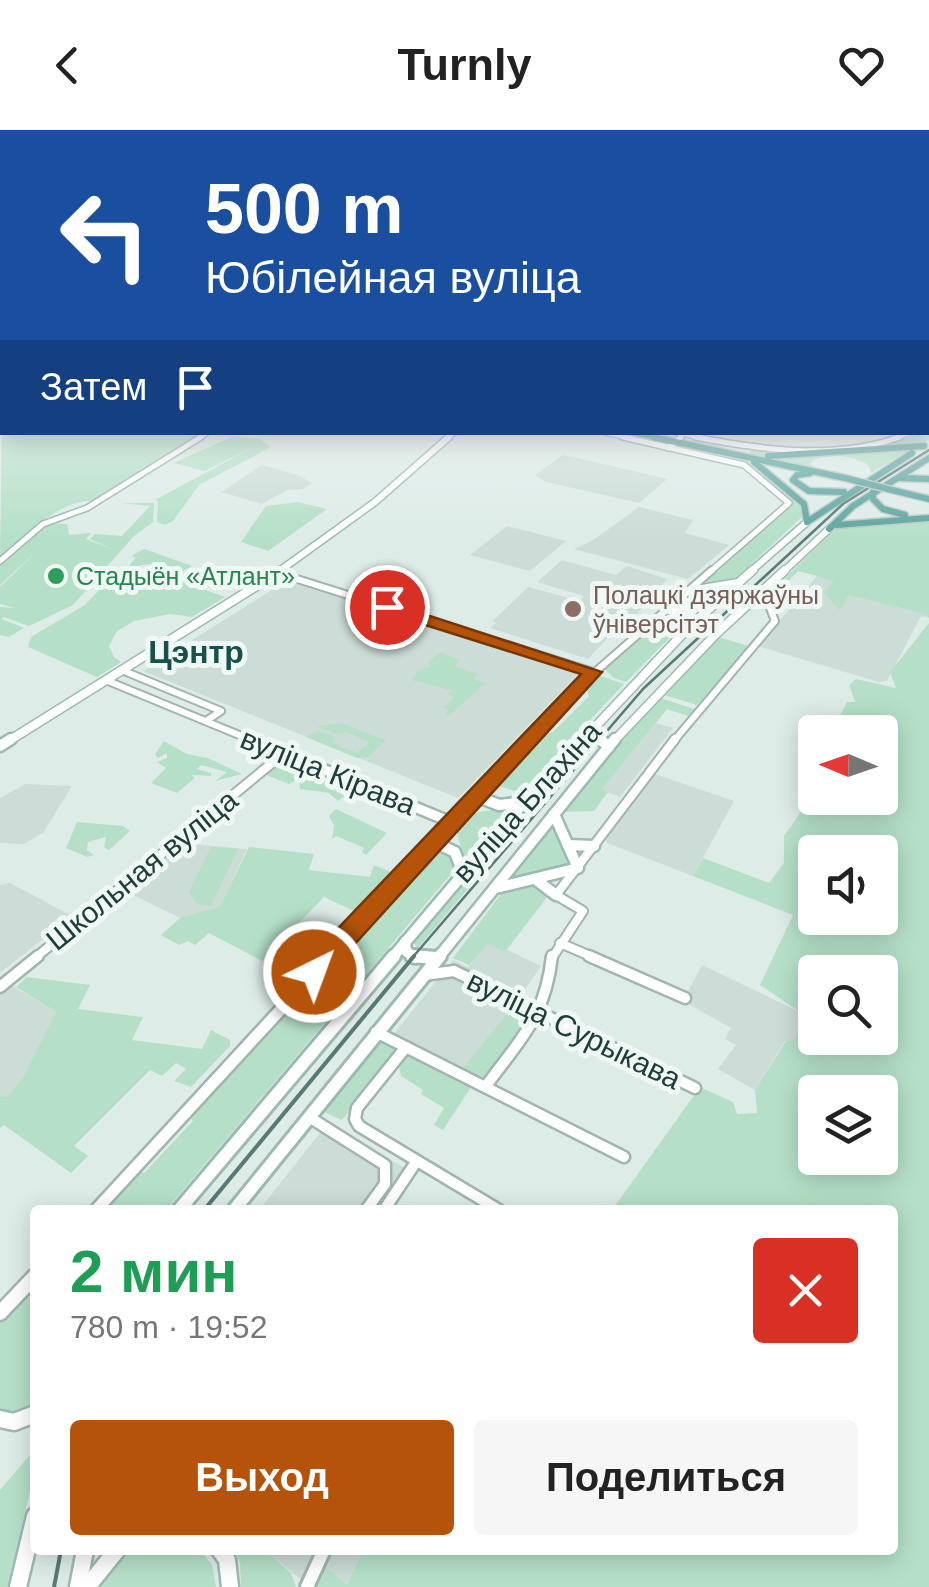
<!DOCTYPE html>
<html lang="ru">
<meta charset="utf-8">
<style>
:root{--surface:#fff;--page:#f6f6f6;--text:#222;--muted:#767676;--accent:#b45309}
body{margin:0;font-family:Helvetica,sans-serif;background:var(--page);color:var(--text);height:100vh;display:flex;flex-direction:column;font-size:38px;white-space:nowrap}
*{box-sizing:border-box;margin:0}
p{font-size:32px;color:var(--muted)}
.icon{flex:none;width:55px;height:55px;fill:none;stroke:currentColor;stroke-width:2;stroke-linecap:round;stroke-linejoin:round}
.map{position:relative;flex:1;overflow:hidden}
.sheet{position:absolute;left:30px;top:1075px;width:868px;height:350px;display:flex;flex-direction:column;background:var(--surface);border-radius:10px;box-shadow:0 5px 25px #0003}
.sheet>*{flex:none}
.top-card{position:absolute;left:0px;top:0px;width:930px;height:305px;box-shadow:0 5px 25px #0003;background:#1a4fa0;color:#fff;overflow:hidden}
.needle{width:65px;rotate:272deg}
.tools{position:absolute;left:798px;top:585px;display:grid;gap:20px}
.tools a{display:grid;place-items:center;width:100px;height:100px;border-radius:10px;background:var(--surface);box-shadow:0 5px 25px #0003;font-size:50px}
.pin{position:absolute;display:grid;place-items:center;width:85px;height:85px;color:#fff;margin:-42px;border:5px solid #fff;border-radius:50%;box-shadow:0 2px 10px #0007}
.me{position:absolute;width:110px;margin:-55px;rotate:42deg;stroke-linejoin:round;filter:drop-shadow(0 0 8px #0008)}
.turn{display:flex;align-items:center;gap:35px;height:210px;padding:0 40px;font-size:45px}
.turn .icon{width:130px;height:130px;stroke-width:2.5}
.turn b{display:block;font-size:70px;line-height:85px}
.then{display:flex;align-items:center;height:95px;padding:0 40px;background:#0003;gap:20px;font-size:38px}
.round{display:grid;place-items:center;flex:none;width:105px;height:105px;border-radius:10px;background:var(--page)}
.head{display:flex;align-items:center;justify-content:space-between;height:170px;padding:0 40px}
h1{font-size:60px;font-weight:700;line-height:75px;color:#1e9e55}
.primary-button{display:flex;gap:20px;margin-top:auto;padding:20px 40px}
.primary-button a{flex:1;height:115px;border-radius:10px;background:var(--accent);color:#fff;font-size:40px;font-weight:700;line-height:115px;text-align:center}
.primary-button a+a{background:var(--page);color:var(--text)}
header{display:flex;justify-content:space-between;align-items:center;height:130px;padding:0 40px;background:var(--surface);font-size:45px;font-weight:700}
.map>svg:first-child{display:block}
</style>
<header><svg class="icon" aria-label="back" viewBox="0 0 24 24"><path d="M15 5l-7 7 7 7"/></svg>Turnly<svg class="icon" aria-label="heart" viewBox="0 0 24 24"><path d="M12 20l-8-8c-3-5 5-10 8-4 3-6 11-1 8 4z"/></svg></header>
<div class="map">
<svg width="929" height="1457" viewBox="0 0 929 1457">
<rect width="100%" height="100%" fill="#deece8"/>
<!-- built -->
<g fill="#ccdcd7">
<polygon points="563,325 612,336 667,349 639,373 546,352 535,345"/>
<polygon points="262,335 298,345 312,353 303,359 287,360 262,374 221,362"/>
<polygon points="639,377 693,390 685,403 729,415 688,449 574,419 592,411"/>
<polygon points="507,396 566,411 530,441 470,425"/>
<polygon points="562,430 616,445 627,436 667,449 638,483 628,486 588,529 490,498 496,493 493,491 528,457 580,471 584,466 537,452"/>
<polygon points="819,445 929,468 929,488 921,486 887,551 879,552 758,516"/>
<polygon points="286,451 579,543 458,668 143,541"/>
<polygon points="656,593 673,598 620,667 601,660"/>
<polygon points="655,644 734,671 693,746 607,713 606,709"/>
<polygon points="25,654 72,656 43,703 24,714 0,713 0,668"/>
<polygon points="184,713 247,719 220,776 180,788 125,761"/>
<polygon points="10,753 72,786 0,843 0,755"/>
<polygon points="489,811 541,836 515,874 487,950 482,951 393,905 453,830 468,837"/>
<polygon points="702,835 806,885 794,910 785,911 755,960 718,939 736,915 725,909 731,898 683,871"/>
<polygon points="11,855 56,882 23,947 7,967 0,966 0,864"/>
<polygon points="328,993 406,1039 378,1080 259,1080"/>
<polygon points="265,1420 367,1420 346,1457 310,1457"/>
</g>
<!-- green -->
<g fill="#b5e0c7" fill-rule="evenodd">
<path d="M2,279V302L206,303L96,371C59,368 26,406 0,428Z"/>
<path d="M929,297V310L909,318L853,322H906L871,343L868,335C851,325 826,321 810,333L816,340L748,324L753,320L878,316L928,302Z"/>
<polygon points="231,307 260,309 271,317 199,355 173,391 165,395 157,392 158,371 155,370 257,315 205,341 174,333"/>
<polygon points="743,329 755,334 802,375 804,385 732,452 703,454 702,450 791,373 753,338 739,332"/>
<polygon points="298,372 327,379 268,421 241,412 266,376"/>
<polygon points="121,373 154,373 153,392 134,406 73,475 29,496 4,487 2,489 24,498 9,507 0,505 0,477 15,478 0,474 0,457 39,419 0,455 0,434 49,393 67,394 69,405 91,403 86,409 112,419 90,409 95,404 122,406 150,376"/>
<polygon points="929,389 929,488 926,484 849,465 840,480 824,463 834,451 818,447 808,457 817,446 798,441 779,461 793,466 791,470 773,460 839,395"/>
<path d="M144,419L192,436L175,446L165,442L170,438C153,433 145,433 133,438L138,440L130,446L132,451L149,453L162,444L225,467L192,487L170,484L134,491L117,501L109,516L114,527L121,532L97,547L28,517L31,507L85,475L120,438L128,437L136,427L131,426Z"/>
<polygon points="665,481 684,484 686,491 626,552 614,548 602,537"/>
<path d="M929,493V1457H315L325,1437L347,1455L364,1420H892V1080H612L700,957L733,972L737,984L757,983L755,960L786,911L794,910L806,886L760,855L793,785L693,746L703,728L769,753L784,733V706L805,676L814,643L815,668H880V602L832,601L847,572H855L849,555L856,549L896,558L890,542ZM815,722H880V788H815ZM815,842H880V908H815ZM815,962H880V1028H815Z"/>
<polygon points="718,507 749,516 697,575 661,564"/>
<polygon points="440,522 460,530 455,536 478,544 472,549 485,553 449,586 445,585 449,580 443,578 455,567 447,564 454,561 412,550 419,540 431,536 428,533"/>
<polygon points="595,544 624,554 521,663 499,656 546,604 553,602 589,566 585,554"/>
<polygon points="658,567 694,579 688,586 667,579 602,659 608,662 594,681 563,682"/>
<polygon points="341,593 386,610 368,627 357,628 306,607 319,601 334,607 333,613 357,623 369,612 347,602 337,604 317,596"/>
<polygon points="164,611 187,624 208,628 242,644 215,651 227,642 201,635 197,639 211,643 211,646 191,645 195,648 177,663 151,653 166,638 157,632 167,628 167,623 158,628 155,624"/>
<polygon points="276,634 331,653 331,660 350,661 338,671 329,663 300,659 299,649 289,654 264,644"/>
<polygon points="532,673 509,707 511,708 417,819 414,812"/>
<polygon points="336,679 387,703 366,725 362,722 364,718 336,706 332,709 334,695 329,686"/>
<polygon points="496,679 509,682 464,731 455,695 464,685"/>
<polygon points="77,692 123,696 130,701 109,720 104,717 106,707 88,712 87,720 94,725 87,727 66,718"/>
<polygon points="551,698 556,698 569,735 512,748"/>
<polygon points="211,717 238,719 211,776 197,774 189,762"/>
<polygon points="249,717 314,724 309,740 370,747 374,735 393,743 356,782 324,767 262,831 209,803 195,815 188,811 179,815 161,805 180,788 220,776"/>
<polygon points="436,717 451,725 455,732 452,743 166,1080 100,1080 136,1041 144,1043 193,991 188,985"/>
<polygon points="523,754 535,754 548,766 505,822 488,814 469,835 453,828 504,760"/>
<polygon points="27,847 90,855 78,879 143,887 132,910 202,919 211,900 230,910 230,916 191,957 174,951 186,939 176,933 162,946 150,940 74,1016 88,1026 71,1043 4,995 0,998 0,966 7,967 23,947 56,882 16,857"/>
<polygon points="514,875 531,885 487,950 463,938"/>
<polygon points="383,910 398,920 342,990 324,982 376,912"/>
<polygon points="408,924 415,924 473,954 443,1000 434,995 444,978 421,964 423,960 401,946 399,935"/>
<polygon points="35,1150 35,1279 0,1284 0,1188"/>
<polygon points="35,1325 35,1340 7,1457 0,1457 0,1360 29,1326"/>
<polygon points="132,1420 200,1420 212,1435 216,1457 97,1457 112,1435"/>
<polygon points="234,1420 265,1420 291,1443 296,1457 241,1457 240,1432"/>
</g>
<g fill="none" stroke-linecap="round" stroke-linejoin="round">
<!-- minor-far5 casing -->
<g stroke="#a1b4b0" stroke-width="6">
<g id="minor-far5">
<polyline points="197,309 209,302"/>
<polyline points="678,309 687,302"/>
</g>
</g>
<!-- minor-far4 casing -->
<g stroke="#a1b4b0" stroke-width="8">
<g id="minor-far4">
<polyline points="668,318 681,307"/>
<polyline points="0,431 43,394 87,378 201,307"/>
</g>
</g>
<!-- minor-far3 casing -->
<g stroke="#a1b4b0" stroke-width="10">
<polyline id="minor-far3" points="673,612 775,491 763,460"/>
</g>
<!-- minor-far2 casing -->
<g stroke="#a1b4b0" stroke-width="12">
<g id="minor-far2">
<polyline points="560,813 595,828"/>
<polyline points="35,828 283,624"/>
<polyline points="552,828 583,781 556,765 675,609"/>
</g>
</g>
<!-- minor-far1 casing -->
<g stroke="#a1b4b0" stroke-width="15">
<g id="minor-far1">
<polyline points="589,826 685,868"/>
<polyline points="454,841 695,958"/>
<polyline points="424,845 454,841"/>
<polyline points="0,857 38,826"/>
<polyline points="376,902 624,1027"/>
<polyline points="406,917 357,978 355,989 359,996 499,1080"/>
<path d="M486,956C521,908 545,888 552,826"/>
<polyline points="309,987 385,1035 385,1054 366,1080"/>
<polyline points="384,1080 416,1032"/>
</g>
</g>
<!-- minor casing -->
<g stroke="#a1b4b0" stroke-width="18">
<polyline id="minor" points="307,1457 324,1420"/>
</g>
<!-- tertiary-far5 casing -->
<g stroke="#a1b4b0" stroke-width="6">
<g id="tertiary-far5">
<polyline points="602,302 633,309"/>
<polyline points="672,302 709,309"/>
<polyline points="892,309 913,302"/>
</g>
</g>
<!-- tertiary-far4 casing -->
<g stroke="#a1b4b0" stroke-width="8">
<g id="tertiary-far4">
<polyline points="623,307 744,335 789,373 710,442"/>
<path d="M695,307C762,320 834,330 900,307"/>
</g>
</g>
<!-- tertiary-far3 casing -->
<g stroke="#a1b4b0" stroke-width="10">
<g id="tertiary-far3">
<polyline points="278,443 593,542"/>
<polyline points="124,541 221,581 206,591"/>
<polyline points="108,551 256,612"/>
<polyline points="528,612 579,556 712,440"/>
</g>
</g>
<!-- tertiary-far2 casing -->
<g stroke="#a1b4b0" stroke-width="14">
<g id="tertiary-far2">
<polyline points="250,609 451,692"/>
<polyline points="328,828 530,609"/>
</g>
</g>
<!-- tertiary-far1 casing -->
<g stroke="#a1b4b0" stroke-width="16">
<polyline id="tertiary-far1" points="96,1080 330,826"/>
</g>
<!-- tertiary casing -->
<g stroke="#a1b4b0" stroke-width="19">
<polyline id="tertiary" points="0,1183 35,1146"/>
</g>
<!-- secondary-far5 casing -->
<g stroke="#9cb9b3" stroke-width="8">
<polyline id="secondary-far5" points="446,309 454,302"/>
</g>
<!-- secondary-far4 casing -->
<g stroke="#9cb9b3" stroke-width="9">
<g id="secondary-far4">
<polyline points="278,442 375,372 449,307"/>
<polyline points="750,442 807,392"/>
<polyline points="783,442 829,399"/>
</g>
</g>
<!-- secondary-far3 casing -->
<g stroke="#9cb9b3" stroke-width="11">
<g id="secondary-far3">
<polyline points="685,462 738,453"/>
<polyline points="680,466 691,495"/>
<polyline points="666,479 687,483"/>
<polyline points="583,607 603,612"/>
<polyline points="7,612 282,440"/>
<polyline points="581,612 691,495 753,440"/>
<polyline points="613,612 716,504 785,440"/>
</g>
</g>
<!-- secondary-far2 casing -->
<g stroke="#9cb9b3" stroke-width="15">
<g id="secondary-far2">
<polyline points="600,609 609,617"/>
<polyline points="0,616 11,609"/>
<polyline points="476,666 499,675 524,672"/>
<polyline points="432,711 455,722 463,744"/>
<polyline points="568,715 594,716"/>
<polyline points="535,749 556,765"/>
<polyline points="496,758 578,738 554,684"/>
<polyline points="405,812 406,821 415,828"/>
<polyline points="392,828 525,671 583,609"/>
<polyline points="427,828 436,828"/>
<polyline points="438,828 615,609"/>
</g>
</g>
<!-- secondary-far1 casing -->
<g stroke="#9cb9b3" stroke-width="18">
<g id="secondary-far1">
<polyline points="412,826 436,828"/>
<polyline points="179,1080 394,826"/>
<polyline points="234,1080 440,826"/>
</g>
</g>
<!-- secondary casing -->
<g stroke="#9cb9b3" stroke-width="21">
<g id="secondary">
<polyline points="0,1289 14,1292 35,1284"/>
<polyline points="220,1420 227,1430 230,1457"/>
<polyline points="18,1457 35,1386"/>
<polyline points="78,1457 85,1420"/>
<polyline points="87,1457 117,1420"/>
</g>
</g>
<!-- primary-far1 casing -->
<g stroke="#c0c9c8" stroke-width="8">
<polyline id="primary-far1" points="630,302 664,309"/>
</g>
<!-- primary casing -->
<g stroke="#c0c9c8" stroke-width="9">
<g id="primary">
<polyline points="652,307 845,348"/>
<polyline points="768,326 924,316"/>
<polyline points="754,332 804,374 807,392"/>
<polyline points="810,343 797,345 793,350 809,361 844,362"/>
<polyline points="900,348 929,349"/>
<polyline points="892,360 929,369"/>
<polyline points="873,362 873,369 883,379 905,385"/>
<polyline points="807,392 912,323"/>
<polyline points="837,395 929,388"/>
<polyline points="829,399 853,376 929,328"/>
</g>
</g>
<!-- minor-far5 -->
<use href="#minor-far5" stroke="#fff" stroke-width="4"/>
<!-- minor-far4 -->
<use href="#minor-far4" stroke="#fff" stroke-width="5"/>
<!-- minor-far3 -->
<use href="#minor-far3" stroke="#fff" stroke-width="6"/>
<!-- minor-far2 -->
<use href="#minor-far2" stroke="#fff" stroke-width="8"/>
<!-- minor-far1 -->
<use href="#minor-far1" stroke="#fff" stroke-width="10"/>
<!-- minor -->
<use href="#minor" stroke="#fff" stroke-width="12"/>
<!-- tertiary-far5 -->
<use href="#tertiary-far5" stroke="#fff" stroke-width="4"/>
<!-- tertiary-far4 -->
<use href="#tertiary-far4" stroke="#fff" stroke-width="5"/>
<!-- tertiary-far3 -->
<use href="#tertiary-far3" stroke="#fff" stroke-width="6"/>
<!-- tertiary-far2 -->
<use href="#tertiary-far2" stroke="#fff" stroke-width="9"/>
<!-- tertiary-far1 -->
<use href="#tertiary-far1" stroke="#fff" stroke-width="11"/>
<!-- tertiary -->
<use href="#tertiary" stroke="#fff" stroke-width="14"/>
<!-- secondary-far5 -->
<use href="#secondary-far5" stroke="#fff" stroke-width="5"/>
<!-- secondary-far4 -->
<use href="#secondary-far4" stroke="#fff" stroke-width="6"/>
<!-- secondary-far3 -->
<use href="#secondary-far3" stroke="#fff" stroke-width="8"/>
<!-- secondary-far2 -->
<use href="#secondary-far2" stroke="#fff" stroke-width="10"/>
<!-- secondary-far1 -->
<use href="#secondary-far1" stroke="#fff" stroke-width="12"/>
<!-- secondary -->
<use href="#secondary" stroke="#fff" stroke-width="16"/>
<!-- primary-far1 -->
<use href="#primary-far1" stroke="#5ea69f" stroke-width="5"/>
<!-- primary -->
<use href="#primary" stroke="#5ea69f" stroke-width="6"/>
<!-- tram-far1 -->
<polyline stroke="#587975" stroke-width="2.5" points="412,828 643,559 843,374 929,320"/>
<!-- tram -->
<g stroke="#587975" stroke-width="4">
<polyline points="204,1080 414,826"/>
<polyline points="54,1457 61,1420"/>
</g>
<!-- primary-bridge casing -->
<g stroke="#c0c9c8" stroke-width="9" stroke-linecap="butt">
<polyline id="primary-bridge" points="845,348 892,360"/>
</g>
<!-- primary-bridge -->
<use href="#primary-bridge" stroke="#5ea69f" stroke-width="6"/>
</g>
<!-- sky -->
<linearGradient id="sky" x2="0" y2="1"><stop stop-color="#7eb7e1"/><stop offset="0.5" stop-color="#f0f6f5"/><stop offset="1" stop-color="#f0f6f5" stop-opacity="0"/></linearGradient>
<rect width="929" height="408" fill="url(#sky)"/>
<!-- route -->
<polygon fill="#b45309" stroke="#753606" stroke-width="2.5" points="381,474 393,474 602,542 323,849 304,849 301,842 304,834 581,544 381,481"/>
<!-- markers -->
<circle fill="#2e9e5b" stroke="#eff8f5" stroke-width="4" cx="56" cy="446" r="10"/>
<circle fill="#8d6e63" stroke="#eff8f5" stroke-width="4" cx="573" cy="479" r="10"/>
<g text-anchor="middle" stroke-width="10" stroke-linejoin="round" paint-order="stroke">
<!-- far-leisure labels -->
<g font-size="25" fill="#27864d" stroke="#eff8f5" text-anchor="start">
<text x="76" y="455">Стадыён «Атлант»</text>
</g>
<!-- far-education labels -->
<g font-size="25" fill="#785e54" stroke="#eff8f5" text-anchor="start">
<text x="593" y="474">Полацкі дзяржаўны<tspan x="593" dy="29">ўніверсітэт</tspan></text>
</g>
<!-- street labels -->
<g font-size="30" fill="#1e3d3a" stroke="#eff8f5">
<text transform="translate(328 642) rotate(22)" y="10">вуліца Кірава</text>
<text transform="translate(527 672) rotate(-48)" y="10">вуліца Блахіна</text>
<text transform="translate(142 740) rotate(-39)" y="10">Школьная вуліца</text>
<text transform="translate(574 900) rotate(26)" y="10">вуліца Сурыкава</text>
</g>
<!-- far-district labels -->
<g font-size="32" font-weight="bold" fill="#18514c" stroke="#eff8f5">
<text x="196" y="533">Цэнтр</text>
</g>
</g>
</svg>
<div class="tools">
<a><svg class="needle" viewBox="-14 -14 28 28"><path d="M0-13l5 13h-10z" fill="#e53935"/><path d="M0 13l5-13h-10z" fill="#767676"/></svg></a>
<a><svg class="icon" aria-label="sound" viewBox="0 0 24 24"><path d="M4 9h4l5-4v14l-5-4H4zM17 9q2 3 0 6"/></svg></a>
<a><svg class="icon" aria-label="search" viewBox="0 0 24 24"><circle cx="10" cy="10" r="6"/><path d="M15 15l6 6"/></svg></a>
<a><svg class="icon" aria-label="layers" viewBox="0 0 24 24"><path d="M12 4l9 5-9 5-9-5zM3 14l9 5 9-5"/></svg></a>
</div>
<div class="pin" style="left:387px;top:477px;background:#d93025"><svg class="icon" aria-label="arrive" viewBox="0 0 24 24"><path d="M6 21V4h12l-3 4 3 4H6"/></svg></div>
<svg class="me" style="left:314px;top:842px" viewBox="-20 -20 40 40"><circle r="17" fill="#b45309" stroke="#fff" stroke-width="3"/><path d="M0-11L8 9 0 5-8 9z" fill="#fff"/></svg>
<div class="top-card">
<div class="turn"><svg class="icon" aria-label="left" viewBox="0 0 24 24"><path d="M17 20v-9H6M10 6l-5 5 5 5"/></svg><div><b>500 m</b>Юбілейная вуліца</div></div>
<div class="then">Затем<svg class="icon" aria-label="arrive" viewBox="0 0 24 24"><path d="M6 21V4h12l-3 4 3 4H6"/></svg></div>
</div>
<section class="sheet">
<div class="head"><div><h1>2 мин</h1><p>780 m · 19:52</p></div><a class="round" style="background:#d93025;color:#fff"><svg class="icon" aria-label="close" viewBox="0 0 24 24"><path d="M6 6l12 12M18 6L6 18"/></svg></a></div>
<div class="primary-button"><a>Выход</a><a>Поделиться</a></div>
</section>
</div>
